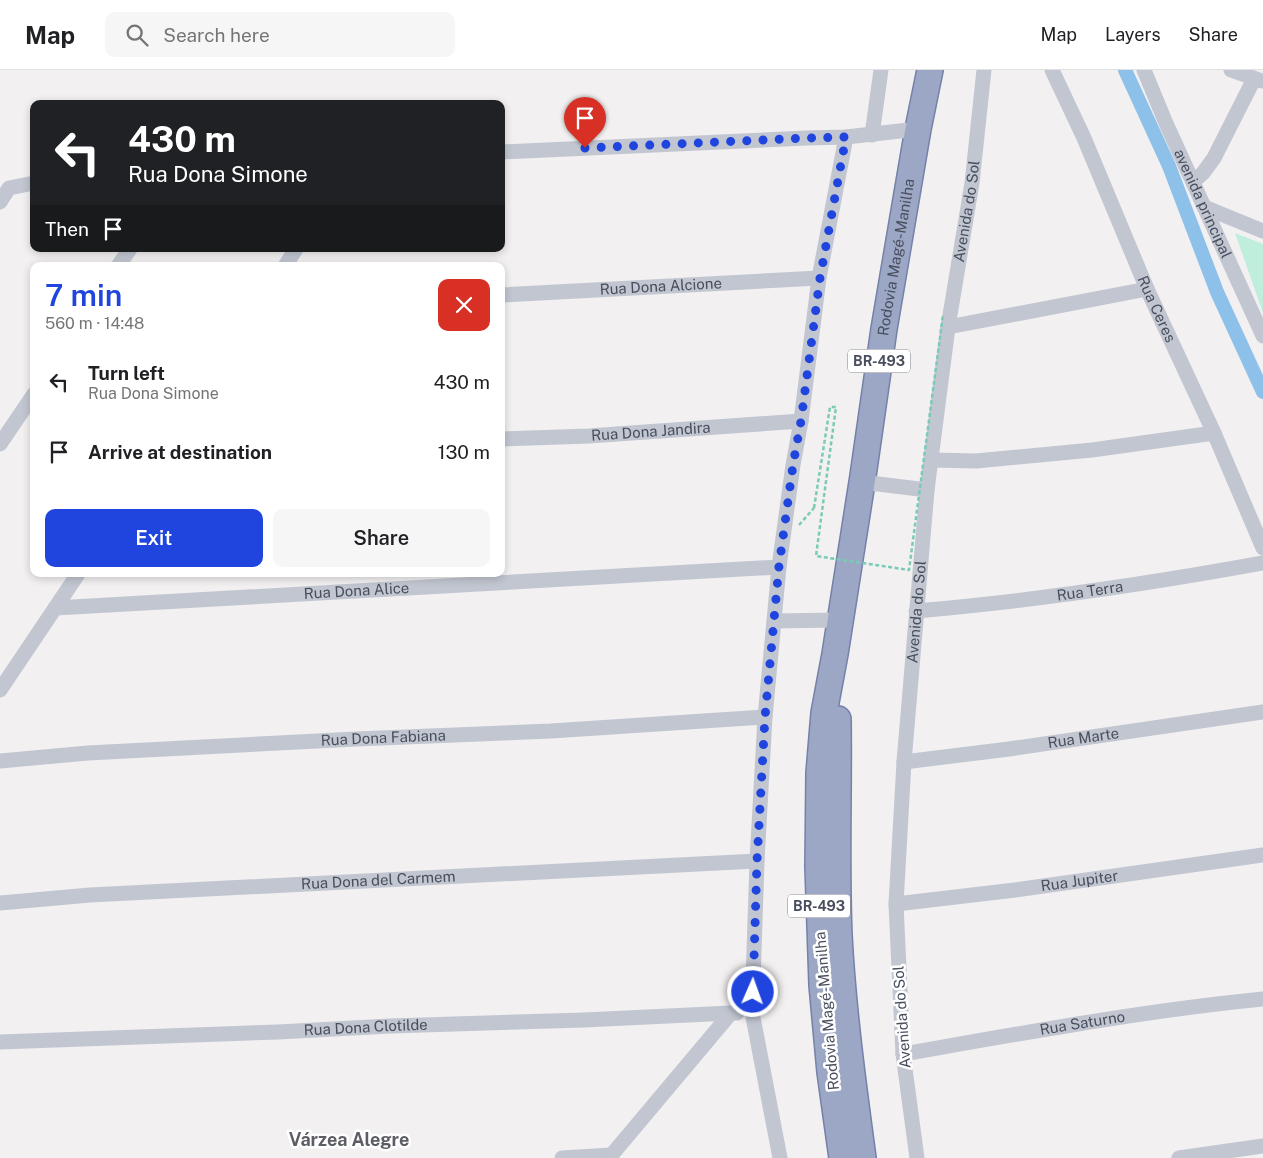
<!DOCTYPE html>
<meta charset="utf-8">
<style>
:root{--surface:#fff;--page:#f6f6f6;--text:#202124;--muted:#757577;--line:#e0e0e0;--accent:#1f45de}
body{margin:0;font-family:"Public Sans",sans-serif;background:var(--page);color:var(--text);height:100vh;display:flex;flex-direction:column;font-size:19px;white-space:nowrap}
*{box-sizing:border-box;margin:0}
p{font-size:16px;color:var(--muted)}
.icon{flex:none;width:28px;height:28px;fill:none;stroke:currentColor;stroke-width:2;stroke-linecap:round;stroke-linejoin:round}
.map{position:relative;flex:1;overflow:hidden}
.side{position:absolute;left:30px;top:192px;width:475px;height:315px;display:flex;flex-direction:column;background:var(--surface);border-radius:10px;box-shadow:0 2px 8px #0003}
.side>*{flex:none}
.guide{position:absolute;left:30px;top:30px;width:475px;height:152px;border-radius:10px;box-shadow:0 2px 8px #0003;background:#202124;color:#fff;overflow:hidden}
.pin{position:absolute;display:grid;place-items:center;width:42px;height:42px;color:#fff;margin:-51px -21px;border-radius:50% 50% 50% 0;rotate:-45deg;box-shadow:0 0 5px #0007}
.pin .icon{rotate:45deg}
.me{position:absolute;width:55px;margin:-28px;rotate:2deg;stroke-linejoin:round;filter:drop-shadow(0 0 4px #0008)}
.turn{display:flex;align-items:center;gap:18px;height:105px;padding:0 15px;font-size:22px}
.turn .icon{width:65px;height:65px;stroke-width:2.5}
.turn b{display:block;font-size:35px;line-height:42px}
.then{display:flex;align-items:center;height:48px;padding:0 15px;background:#0003;gap:10px;font-size:19px}
.round{display:grid;place-items:center;flex:none;width:52px;height:52px;border-radius:10px;background:var(--page)}
.summary{display:flex;align-items:center;justify-content:space-between;height:85px;padding:0 15px}
h1{font-size:30px;font-weight:600;line-height:38px;color:var(--accent)}
.button{display:flex;gap:10px;margin-top:auto;padding:10px 15px}
.button a{flex:1;height:58px;border-radius:10px;background:var(--accent);color:#fff;font-size:20px;font-weight:600;line-height:58px;text-align:center}
.button a+a{background:var(--page);color:var(--text)}
ul{padding:0;list-style:none}
li{display:flex;align-items:center;gap:15px;height:70px;padding:0 15px}
li div{flex:1}
li b{display:block;font-size:19px}
li em{font-style:normal}
header{display:flex;align-items:center;gap:30px;box-sizing:border-box;height:70px;padding:0 25px;background:var(--surface);border-bottom:1px solid var(--line)}
header strong{font-size:24px}
nav{display:flex;gap:28px;margin-inline-start:auto;font-size:18px}
.search{width:350px;height:45px;background:var(--page);display:flex;align-items:center;gap:12px;box-sizing:border-box;padding:0 18px;border-radius:10px;color:var(--muted);font-size:19px}
.map>svg:first-child{display:block}
</style>
<header>
<strong>Map</strong>
<div class="search"><svg class="icon" aria-label="search" viewBox="0 0 24 24"><circle cx="10" cy="10" r="6"/><path d="M15 15l6 6"/></svg>Search here</div>
<nav><a>Map</a><a>Layers</a><a>Share</a></nav>
</header>
<div class="map">
<svg width="1263" height="1088" viewBox="0 0 1263 1088">
<rect width="100%" height="100%" fill="#f2f0f0"/>
<!-- green -->
<polygon fill="#c0eedd" points="1235,163 1263,174 1263,243"/>
<g fill="none" stroke-linecap="round" stroke-linejoin="round">
<!-- canal -->
<polyline stroke="#8ec1ea" stroke-width="14" points="1125,0 1169,96 1217,222 1263,322"/>
<!-- trunk casing -->
<g stroke="#7481a9" stroke-width="28">
<g id="trunk">
<path d="M838,649C839,721 836,793 839,865C843,940 853,1014 863,1088"/>
<path id="s14" d="M842,1088L830,1002L822,915L818,797L819,703L824,643L835,584L863,406L884,259L918,59L930,0"/>
</g>
</g>
<!-- path -->
<polyline stroke="#79cbb6" stroke-width="2.5" stroke-dasharray="4 2.5" stroke-linecap="butt" points="799,455 814,438"/>
<!-- minor -->
<g stroke="#c1c6d1" stroke-width="15">
<path id="s1" d="M1052,0L1084,68L1147,219L1214,363L1263,478"/>
<path id="s2" d="M1144,0L1165,51L1263,266"/>
<polyline points="1231,0 1262,11"/>
<polyline points="872,65 881,0"/>
<polyline points="501,82 807,68 846,67 918,59"/>
<polyline points="1193,112 1203,103 1214,88 1254,9"/>
<polyline points="0,132 9,118 34,113"/>
<polyline points="1204,137 1263,161"/>
<polyline points="118,196 130,179"/>
<polyline points="285,196 296,179"/>
<path id="s3" d="M501,225L819,208"/>
<polyline points="948,257 1147,219"/>
<path id="s4" d="M501,369L589,366L801,351"/>
<polyline points="0,374 34,324"/>
<polyline points="931,390 976,391 1092,380 1214,363"/>
<polyline points="862,412 927,420"/>
<path id="s5" d="M55,538L779,497"/>
<path id="s6" d="M916,541C1033,531 1148,514 1263,493"/>
<polyline points="774,551 840,550"/>
<polyline points="0,620 78,504"/>
<path id="s7" d="M0,691L88,683L356,669L551,661L765,647"/>
<path id="s8" d="M904,692L1009,679L1263,642"/>
<path id="s9" d="M0,833L90,825L757,791"/>
<path id="s10" d="M896,834L1015,820L1263,785"/>
<path id="s11" d="M0,972L278,962L390,956L584,950L731,943"/>
<path id="s12" d="M903,984C1023,963 1142,941 1263,929"/>
<polyline points="562,1088 611,1085"/>
<polyline points="609,1088 731,943 737,943"/>
<polyline points="780,1088 752,942 757,791 765,647 779,497 793,395 801,351 819,208 846,67"/>
<path id="s13" d="M917,1088L903,984L896,834L904,692L927,420L948,257L972,113L984,0"/>
<polyline points="1179,1088 1263,1076"/>
</g>
<!-- trunk -->
<use href="#trunk" stroke="#9ca7c6" stroke-width="25"/>
<!-- path-bridge -->
<polyline stroke="#79cbb6" stroke-width="2.5" stroke-dasharray="4 2.5" stroke-linecap="butt" points="814,438 830,337 836,337 816,486 909,500 943,245"/>
</g>
<g fill="none" stroke-linecap="round" stroke-linejoin="round">
<!-- route -->
<polyline stroke="#1f45de" stroke-width="9" stroke-dasharray="0 16.2" points="585,78 807,68 846,67 820,208 801,351 793,395 779,496 765,647 757,791 753,922"/>
</g>
<g text-anchor="middle" stroke-width="5" stroke-linejoin="round" paint-order="stroke">
<!-- shield labels -->
<g fill="#fff" stroke="#7f838e" stroke-width="1">
<rect x="848" y="279.5" width="62" height="23" rx="4"/>
<rect x="788" y="824.5" width="62" height="23" rx="4"/>
</g>
<g font-size="14" font-weight="bold" fill="#484e5d">
<text x="879" y="296">BR-493</text>
<text x="819" y="841">BR-493</text>
</g>
<!-- street labels -->
<g font-size="15" fill="#484e5d" stroke="#fff">
<text dy="5" stroke="none"><textPath href="#s2" startOffset="146">avenida principal</textPath></text>
<text dy="5" stroke="none"><textPath href="#s13" startOffset="952">Avenida do Sol</textPath></text>
<text dy="5" stroke="none"><textPath href="#s14" startOffset="908">Rodovia Magé-Manilha</textPath></text>
<text dy="5" stroke="none"><textPath href="#s3" startOffset="160">Rua Dona Alcione</textPath></text>
<text dy="5" stroke="none"><textPath href="#s1" startOffset="261">Rua Ceres</textPath></text>
<text dy="5" stroke="none"><textPath href="#s4" startOffset="150">Rua Dona Jandira</textPath></text>
<text dy="5" stroke="none"><textPath href="#s5" startOffset="302">Rua Dona Alice</textPath></text>
<text dy="5" stroke="none"><textPath href="#s6" startOffset="175">Rua Terra</textPath></text>
<text dy="5" stroke="none"><textPath href="#s13" startOffset="548">Avenida do Sol</textPath></text>
<text dy="5" stroke="none"><textPath href="#s7" startOffset="384">Rua Dona Fabiana</textPath></text>
<text dy="5" stroke="none"><textPath href="#s8" startOffset="181">Rua Marte</textPath></text>
<text dy="5" stroke="none"><textPath href="#s9" startOffset="379">Rua Dona del Carmem</textPath></text>
<text dy="5" stroke="none"><textPath href="#s10" startOffset="185">Rua Jupiter</textPath></text>
<text transform="translate(827 941) rotate(-95)" y="5">Rodovia Magé-Manilha</text>
<text transform="translate(902 947) rotate(-94)" y="5">Avenida do Sol</text>
<text dy="5" stroke="none"><textPath href="#s12" startOffset="182">Rua Saturno</textPath></text>
<text dy="5" stroke="none"><textPath href="#s11" startOffset="366">Rua Dona Clotilde</textPath></text>
</g>
<!-- quarter labels -->
<g font-size="18" font-weight="bold" fill="#5d5e65" stroke="#fff">
<text x="349" y="1076">Várzea Alegre</text>
</g>
</g>
</svg>
<div class="pin" style="left:585px;top:78px;background:#d93025"><svg class="icon" aria-label="arrive" viewBox="0 0 24 24"><path d="M6 21V4h12l-3 4 3 4H6"/></svg></div>
<svg class="me" style="left:753px;top:922px" viewBox="-20 -20 40 40"><circle r="17" fill="#1f45de" stroke="#fff" stroke-width="3"/><path d="M0-11L8 9 0 5-8 9z" fill="#fff"/></svg>
<div class="guide">
<div class="turn"><svg class="icon" aria-label="left" viewBox="0 0 24 24"><path d="M17 20v-9H6M10 6l-5 5 5 5"/></svg><div><b>430 m</b>Rua Dona Simone</div></div>
<div class="then">Then<svg class="icon" aria-label="arrive" viewBox="0 0 24 24"><path d="M6 21V4h12l-3 4 3 4H6"/></svg></div>
</div>
<section class="side">
<div class="summary"><div><h1>7 min</h1><p>560 m · 14:48</p></div><a class="round" style="background:#d93025;color:#fff"><svg class="icon" aria-label="close" viewBox="0 0 24 24"><path d="M6 6l12 12M18 6L6 18"/></svg></a></div>
<ul>
<li><svg class="icon" aria-label="left" viewBox="0 0 24 24"><path d="M17 20v-9H6M10 6l-5 5 5 5"/></svg><div><b>Turn left</b><p>Rua Dona Simone</p></div><em>430 m</em></li>
<li><svg class="icon" aria-label="arrive" viewBox="0 0 24 24"><path d="M6 21V4h12l-3 4 3 4H6"/></svg><div><b>Arrive at destination</b></div><em>130 m</em></li>
</ul>
<div class="button"><a>Exit</a><a>Share</a></div>
</section>
</div>
